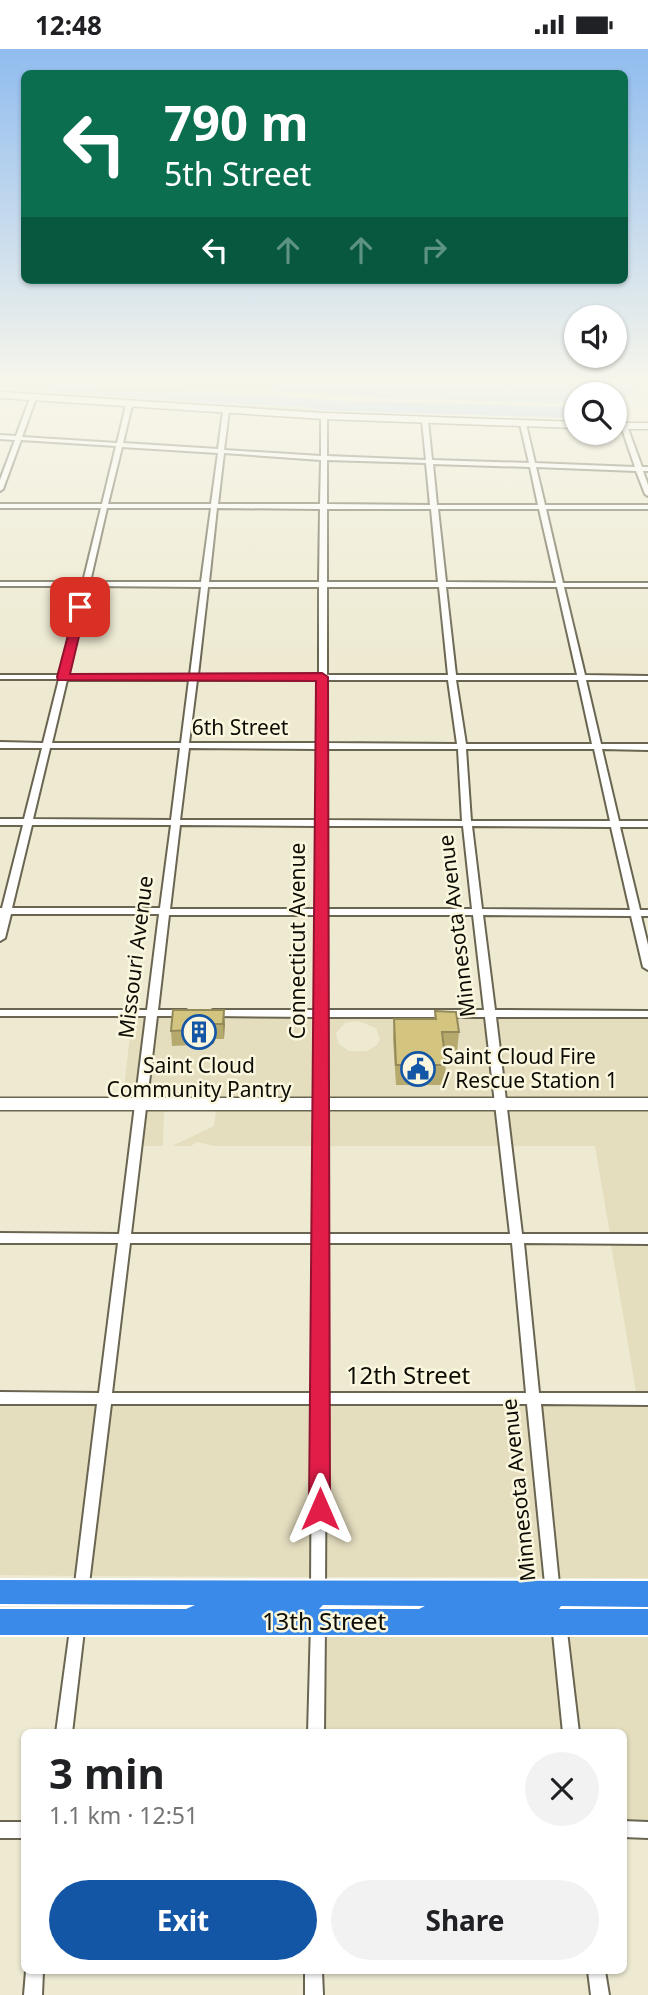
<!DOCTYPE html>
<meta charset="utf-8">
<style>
:root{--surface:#fff;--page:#f2f2f2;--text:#202124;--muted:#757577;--accent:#1456a6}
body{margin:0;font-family:"Noto Sans",sans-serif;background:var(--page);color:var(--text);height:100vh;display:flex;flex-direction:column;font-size:26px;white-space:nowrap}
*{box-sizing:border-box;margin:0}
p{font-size:23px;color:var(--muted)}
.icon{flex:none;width:38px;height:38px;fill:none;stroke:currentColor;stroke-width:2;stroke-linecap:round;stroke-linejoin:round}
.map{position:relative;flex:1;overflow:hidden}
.details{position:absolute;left:21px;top:1680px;width:606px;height:245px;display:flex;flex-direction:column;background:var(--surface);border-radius:10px;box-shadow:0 2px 5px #0004}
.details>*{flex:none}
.top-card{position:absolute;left:21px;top:21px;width:607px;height:214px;border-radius:10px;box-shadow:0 2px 5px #0004;background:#0b6e4f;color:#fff;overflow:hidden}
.buttons{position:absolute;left:564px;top:256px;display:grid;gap:14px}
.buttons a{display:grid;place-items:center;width:63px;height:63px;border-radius:50%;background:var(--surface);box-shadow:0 2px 5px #0004;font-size:35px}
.pin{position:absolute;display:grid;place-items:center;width:60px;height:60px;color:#fff;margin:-30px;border-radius:14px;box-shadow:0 4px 10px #0006}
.me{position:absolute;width:77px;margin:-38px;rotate:0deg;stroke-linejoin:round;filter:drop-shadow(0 0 5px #0008)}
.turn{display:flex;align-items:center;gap:24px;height:147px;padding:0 28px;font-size:32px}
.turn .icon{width:91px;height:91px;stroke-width:2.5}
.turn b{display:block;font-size:49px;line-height:60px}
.lanes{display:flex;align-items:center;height:66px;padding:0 28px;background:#0003;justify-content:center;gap:35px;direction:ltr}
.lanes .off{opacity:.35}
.round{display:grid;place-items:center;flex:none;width:74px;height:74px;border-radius:37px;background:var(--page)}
.overview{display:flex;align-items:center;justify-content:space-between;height:119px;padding:0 28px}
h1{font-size:42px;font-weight:700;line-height:52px}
.button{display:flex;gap:14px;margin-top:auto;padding:14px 28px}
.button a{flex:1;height:80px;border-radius:42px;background:var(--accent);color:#fff;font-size:28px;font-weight:700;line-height:80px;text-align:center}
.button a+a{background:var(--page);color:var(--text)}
.status{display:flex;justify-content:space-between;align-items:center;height:49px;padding:0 35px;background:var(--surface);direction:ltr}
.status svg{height:19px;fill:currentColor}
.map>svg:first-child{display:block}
</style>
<div class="status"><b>12:48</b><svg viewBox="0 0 49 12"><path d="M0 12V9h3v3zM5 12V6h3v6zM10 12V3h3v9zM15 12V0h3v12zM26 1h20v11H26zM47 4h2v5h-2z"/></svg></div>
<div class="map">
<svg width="648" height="1946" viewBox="0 0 648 1946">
<rect width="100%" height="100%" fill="#eeead2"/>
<!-- built -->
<g fill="#e4debf" fill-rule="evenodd">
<polygon points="132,968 147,968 135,1050 0,1049 123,1048"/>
<polygon points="157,968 316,968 314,1050 147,1050"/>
<path d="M326,968H485L494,1050H325ZM358,972L376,979L380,990L377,996L367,1002H349L339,995L336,984L345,974Z"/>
<polygon points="496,969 648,969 648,1050 505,1050"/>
<polygon points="146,1059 314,1059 315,1097 214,1097 197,1093 191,1097 172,1097 214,1077 216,1064 211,1060 170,1060 164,1064 163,1097 141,1097"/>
<polygon points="326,1059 495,1059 500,1097 326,1097"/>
<polygon points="506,1059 648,1059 648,1185 610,1185 595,1097 511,1097"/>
<polygon points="611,1196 648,1196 648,1343 538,1343 636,1342"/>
<polygon points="0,1355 96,1355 76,1527 0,1526"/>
<polygon points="110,1355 312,1355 311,1528 91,1527"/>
<polygon points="326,1355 526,1356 544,1528 326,1528"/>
<polygon points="540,1356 648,1356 648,1529 559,1529"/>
<polygon points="325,1585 552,1585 563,1683 324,1684"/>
<polygon points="567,1585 648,1585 648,1771 623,1771 623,1684 579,1683"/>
</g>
<!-- green -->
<polygon fill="#cad79e" points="0,340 212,356 303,359 317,362 113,352 0,342"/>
<!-- water -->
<g fill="#adc9f9">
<polygon points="0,333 62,333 348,352 576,358 576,369 319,361 303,358 212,354 0,339"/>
<path d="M120,333H648V335C635,340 629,349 614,352V345H576V353L550,354L383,349Z"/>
</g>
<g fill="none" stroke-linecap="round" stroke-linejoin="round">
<!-- street casing -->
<g stroke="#696550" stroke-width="4">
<g id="street">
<path d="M33,347L36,349L22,388L117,394L126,356L129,354L132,356L123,394L218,400L223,362L226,360L229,362L224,401L321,407V367L324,365L327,367V407L426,411L422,372L425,370L428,372L432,411L529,414L520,375L523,373L526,375L535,414L635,418L621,377L624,375L627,377L642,418H648V422H643L648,436V447L645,445L636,422L536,418L545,456H648V460H546L563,534H648V538H564L585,626L648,627V631H586L601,695H648V701L602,700L619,772H648V778H620L640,861H648V867H641L648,896V921L643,918L631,867L483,866L495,961L648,962V968H496L522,1185H648V1195L524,1194L539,1344H648V1356L541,1355L560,1545L558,1550L553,1552L548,1550L546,1545L527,1355H326L325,1544L323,1549L318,1551L313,1549L311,1544L312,1355H111L88,1543L86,1548L81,1550L76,1548L74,1543L97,1355H0V1343L99,1344L118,1194H0V1184L119,1185L146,967H0V961H147L159,865H11L5,889L0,892V859H2L23,776H0V770H24L42,699H0V693L43,694L59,630H0V626H60L81,537H0V533H83L101,459H0V455H102L116,397L21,391L3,440L0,442V431L15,391L0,390V386L16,387L30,349ZM122,398L218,404L211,455H108ZM224,404L321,411L320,455H218ZM327,411L426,414L430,456L327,455ZM433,415L530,418L538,456H437ZM107,459H211L201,533H90ZM217,459L320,460L319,533H209ZM327,460H431L438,533H327ZM438,460H539L556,534L446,533ZM89,537L201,538L190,626H68ZM208,538H319V626H198ZM327,538H439L448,626H327ZM446,538H557L577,626H456ZM67,631H189L181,694H52ZM197,631H319L318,694H189ZM327,631H448L457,695L327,694ZM456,631H578L592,695H466ZM50,699H180L171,771L33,770ZM189,699L318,700L317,771H180ZM327,700H458L462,772L326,771ZM466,700H594L610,772H471ZM32,776H171L160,859H12ZM180,776L317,777V860H170ZM326,777H463L472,860H326ZM472,777L611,778L630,861L482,860ZM169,866H317L316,961H213L208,964L213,967L316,968L314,1185H131L157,967H186L191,964L186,961H158ZM326,866H473L484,961H326ZM326,968H485L510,1185H326ZM130,1194H314L312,1344H112ZM326,1194H512L526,1344H326Z"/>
<polygon points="78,1566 83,1568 85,1573 72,1684 56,1684 71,1573 73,1568"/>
<polygon points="318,1567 323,1569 325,1574 324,1684 308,1684 311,1574 313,1569"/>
<polygon points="559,1567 564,1569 566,1574 579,1684 563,1684 552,1574 554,1569"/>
<polygon points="623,1772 648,1773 648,1789 623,1788"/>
<rect x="0" y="1773" width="24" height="16"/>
<polygon points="26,1922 43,1922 42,1946 24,1946"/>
<polygon points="305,1922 322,1922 323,1946 305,1946"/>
<polygon points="588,1922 605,1922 609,1946 591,1946"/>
</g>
</g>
<!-- secondary casing -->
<g stroke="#696550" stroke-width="3">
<g id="secondary">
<polygon points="0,343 324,364 576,373 576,379 324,370 0,349"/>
<rect x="614" y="374" width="34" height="6"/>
<rect x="0" y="1049" width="648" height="12"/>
</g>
</g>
<!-- highway casing -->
<g stroke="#fff" stroke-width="4">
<path id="highway" d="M0,1531L648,1532V1558L561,1557L559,1560H648V1586H0V1560H186L195,1556L0,1555ZM323,1556L425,1557L419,1560H319Z"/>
</g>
<!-- street -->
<use href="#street" fill="#fff" fill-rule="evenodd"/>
<!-- secondary -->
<use href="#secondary" fill="#fff" fill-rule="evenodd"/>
<!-- highway -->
<use href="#highway" fill="#3a8aea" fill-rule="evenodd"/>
</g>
<!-- wall -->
<g fill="#b5a96d">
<polygon points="224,961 224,990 215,990 214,995 172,997 171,982"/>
<polygon points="435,962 459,983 457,1003 444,1003 446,1016 444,1036 396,1036 393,990 394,970 434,970"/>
</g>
<!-- shaded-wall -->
<polygon fill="#948a59" points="224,961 225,976 224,990 223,975"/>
<!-- building -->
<g fill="#d3c57f" stroke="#948a59" stroke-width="2">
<polygon points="173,961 224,961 223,975 214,975 213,980 171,982"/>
<polygon points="435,962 456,963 459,983 442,983 446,1016 396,1016 394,970 436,970"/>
</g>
<!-- sky -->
<linearGradient id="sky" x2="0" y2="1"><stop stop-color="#90bcef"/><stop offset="0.55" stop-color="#f7f6eb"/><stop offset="1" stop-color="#f7f6eb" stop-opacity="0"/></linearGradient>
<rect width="648" height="605" fill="url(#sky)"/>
<!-- route -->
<polygon fill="#e11d48" stroke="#92132f" stroke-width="2" points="76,556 86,558 70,625 322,624 328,628 330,1460 327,1467 320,1469 312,1467 309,1460 316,632 58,631 57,628"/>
<!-- icons -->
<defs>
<g id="building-ring" transform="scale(1.75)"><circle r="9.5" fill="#fbf7df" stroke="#1456a6" stroke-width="1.5"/><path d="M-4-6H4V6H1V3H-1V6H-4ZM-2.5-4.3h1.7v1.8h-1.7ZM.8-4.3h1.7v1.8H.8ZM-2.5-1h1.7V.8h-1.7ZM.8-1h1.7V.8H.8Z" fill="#1456a6"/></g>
<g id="civic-ring" transform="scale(1.75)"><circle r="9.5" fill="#fbf7df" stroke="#1456a6" stroke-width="1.5"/><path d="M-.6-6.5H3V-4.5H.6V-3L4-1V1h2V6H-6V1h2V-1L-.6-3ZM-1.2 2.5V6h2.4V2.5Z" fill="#1456a6"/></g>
</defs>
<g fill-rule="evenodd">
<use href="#building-ring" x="199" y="983"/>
<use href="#civic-ring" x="418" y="1020"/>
</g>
<g text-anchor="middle" stroke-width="5" stroke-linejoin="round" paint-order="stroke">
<!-- street labels -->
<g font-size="21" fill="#0d0c05" stroke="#fbf7df">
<text x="240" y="686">6th Street</text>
<text transform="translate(457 877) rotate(-97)" y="7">Minnesota Avenue</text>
<text transform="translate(298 892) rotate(-90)" y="7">Connecticut Avenue</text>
<text transform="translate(136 908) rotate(-83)" y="7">Missouri Avenue</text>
<text transform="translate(519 1441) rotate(-96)" y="7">Minnesota Avenue</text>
</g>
<!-- poi labels -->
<g font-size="21" fill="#0d0c05" stroke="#fbf7df" text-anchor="start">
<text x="442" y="1015">Saint Cloud Fire<tspan x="442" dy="24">/ Rescue Station 1</tspan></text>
<text x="199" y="1024" text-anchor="middle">Saint Cloud<tspan x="199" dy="24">Community Pantry</tspan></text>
</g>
<!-- near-street labels -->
<g font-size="24" fill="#0d0c05" stroke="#fbf7df">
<text x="408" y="1335">12th Street</text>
<text x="324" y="1581">13th Street</text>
</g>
</g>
</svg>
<div class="buttons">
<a><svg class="icon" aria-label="sound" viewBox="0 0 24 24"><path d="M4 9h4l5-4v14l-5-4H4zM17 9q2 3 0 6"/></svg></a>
<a><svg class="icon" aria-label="search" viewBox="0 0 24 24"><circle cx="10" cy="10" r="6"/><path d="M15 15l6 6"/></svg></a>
</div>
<div class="pin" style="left:80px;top:558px;background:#d93025"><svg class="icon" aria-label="arrive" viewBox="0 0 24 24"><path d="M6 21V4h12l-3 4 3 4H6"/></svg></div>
<svg class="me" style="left:320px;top:1460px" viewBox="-20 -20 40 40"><path d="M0-17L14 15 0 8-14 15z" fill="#e11d48" stroke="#fff" stroke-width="4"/></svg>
<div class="top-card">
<div class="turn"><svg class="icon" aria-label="left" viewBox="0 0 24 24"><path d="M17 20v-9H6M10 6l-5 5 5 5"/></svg><div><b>790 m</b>5th Street</div></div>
<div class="lanes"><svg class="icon" aria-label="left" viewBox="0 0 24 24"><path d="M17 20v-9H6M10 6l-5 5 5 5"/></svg><svg class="icon off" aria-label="ahead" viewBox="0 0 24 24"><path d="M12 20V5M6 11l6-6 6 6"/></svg><svg class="icon off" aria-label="ahead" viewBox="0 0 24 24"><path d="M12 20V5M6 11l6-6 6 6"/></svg><svg class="icon off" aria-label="right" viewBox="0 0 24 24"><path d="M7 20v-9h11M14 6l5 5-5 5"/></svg></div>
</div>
<section class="details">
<div class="overview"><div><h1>3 min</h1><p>1.1 km · 12:51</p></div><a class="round"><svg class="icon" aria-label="close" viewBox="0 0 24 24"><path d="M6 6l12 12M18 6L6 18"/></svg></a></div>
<div class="button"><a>Exit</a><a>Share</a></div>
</section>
</div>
